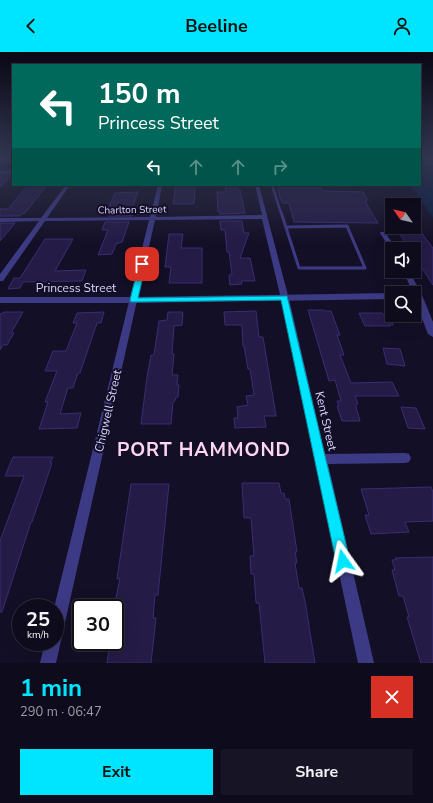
<!DOCTYPE html>
<meta charset="utf-8">
<style>
:root{--surface:#0e0b1c;--page:#171425;--text:#f1f3f6;--muted:#9b9ba3;--line:#2e2b3b;--accent:#00e5ff}
body{margin:0;font-family:"Nunito Sans",sans-serif;background:var(--page);color:var(--text);height:100vh;display:flex;flex-direction:column;font-size:15px;white-space:nowrap}
*{box-sizing:border-box;margin:0}
p{font-size:13px;color:var(--muted)}
.icon{flex:none;width:22px;height:22px;fill:none;stroke:currentColor;stroke-width:2;stroke-linecap:round;stroke-linejoin:round}
.map{position:relative;height:611px;overflow:hidden}
.details{display:flex;flex-direction:column;background:var(--surface);flex:1}
.details>*{flex:none}
.hud{position:absolute;left:12px;top:12px;width:409px;height:122px;border-radius:0px;box-shadow:0 4px 16px #0002,0 0 0 1px var(--line);background:#00695c;color:#fff;overflow:hidden}
.needle{width:26px;rotate:304deg}
.tools{position:absolute;left:385px;top:146px;display:grid;gap:8px}
.tools a{display:grid;place-items:center;width:36px;height:36px;border-radius:0px;background:var(--surface);box-shadow:0 4px 16px #0002,0 0 0 1px var(--line);font-size:20px}
.speed{position:absolute;left:12px;top:547px;display:flex;gap:8px;font-size:20px;font-weight:700;text-align:center}
.speed>*{display:grid;place-content:center;width:52px;height:52px;border-radius:50%;background:var(--surface);box-shadow:0 4px 16px #0002,0 0 0 1px var(--line);line-height:1}
.speed small{font-size:10px;font-weight:400}
.speed .limit{border:2px solid #111;border-radius:6px;background:#fff;color:#111}
.pin{position:absolute;display:grid;place-items:center;width:34px;height:34px;color:#fff;margin:-17px;border-radius:8px;box-shadow:0 2px 6px #0006}
.me{position:absolute;width:44px;margin:-22px;rotate:348deg;stroke-linejoin:round;filter:drop-shadow(0 0 3px #0008)}
.turn{display:flex;align-items:center;gap:14px;height:84px;padding:0 20px;font-size:18px}
.turn .icon{width:52px;height:52px;stroke-width:2.5}
.turn b{display:block;font-size:28px;line-height:34px}
.lanes{display:flex;align-items:center;height:38px;padding:0 20px;background:#0003;justify-content:center;gap:20px;direction:ltr}
.lanes .off{opacity:.35}
.round{display:grid;place-items:center;flex:none;width:42px;height:42px;border-radius:0px;background:var(--page)}
.summary{display:flex;align-items:center;justify-content:space-between;height:68px;padding:0 20px}
h1{font-size:24px;font-weight:700;line-height:30px;color:var(--accent)}
.cta{display:flex;gap:8px;margin-top:auto;padding:8px 20px}
.cta a{flex:1;height:46px;border-radius:0px;background:var(--accent);color:#111;font-size:16px;font-weight:700;line-height:46px;text-align:center}
.cta a+a{background:var(--page);color:var(--text)}
header{display:flex;justify-content:space-between;align-items:center;height:52px;padding:0 20px;background:var(--accent);color:#111;font-size:18px;font-weight:700}
.map>svg:first-child{display:block}
</style>
<header><svg class="icon" aria-label="back" viewBox="0 0 24 24"><path d="M15 5l-7 7 7 7"/></svg>Beeline<svg class="icon" aria-label="person" viewBox="0 0 24 24"><circle cx="12" cy="8" r="4"/><path d="M4 21q1-7 8-7t8 7"/></svg></header>
<div class="map">
<svg width="433" height="611" viewBox="0 0 433 611">
<rect width="100%" height="100%" fill="#130f26"/>
<!-- water -->
<polygon fill="#0a1f44" points="420,106 433,106 433,166 410,133 420,133"/>
<!-- building -->
<g fill="#241b47" stroke="#3b2d73">
<polygon points="0,122 13,122 0,135"/>
<polygon points="28,133 47,133 25,161 23,161 20,164 0,164 0,157 8,157"/>
<polygon points="176,133 195,133 194,152 173,152"/>
<polygon points="225,133 237,133 238,138 240,138 245,161 220,162 220,160 218,160 217,140 226,140"/>
<polygon points="278,136 321,136 323,139 363,140 367,147 366,151 378,171 294,170 289,151 283,151 280,147"/>
<polygon points="138,140 132,156 135,156 132,164 108,164 109,161 106,161 115,141"/>
<polygon points="220,169 242,169 244,181 249,181 240,206 250,206 255,229 241,229 242,232 230,233 229,223 232,222 229,200 227,200 225,178 221,178"/>
<polygon points="105,170 129,170 122,190 116,192 112,202 98,203 108,178 102,178"/>
<polygon points="0,171 15,171 0,189"/>
<polygon points="398,179 420,179 433,196 433,233 414,204 414,197 409,197"/>
<polygon points="169,182 183,182 181,196 202,196 202,231 169,231 171,215 165,215"/>
<polygon points="45,187 73,187 55,219 86,218 82,229 23,230 20,236 8,237 14,226 20,226"/>
<polygon points="308,258 323,258 324,259 331,259 340,283 337,283 344,303 340,303 351,331 392,330 399,344 355,344 358,352 356,352 356,355 360,369 342,369 337,354 339,354 337,349 341,349 335,328 329,329"/>
<polygon points="256,259 259,285 263,285 276,364 264,364 266,375 235,376 234,366 238,366 237,355 248,353 246,344 254,343 250,317 248,317 244,294 243,294 242,273 225,273 224,260"/>
<polygon points="5,260 23,260 11,281 14,281 7,293 3,293 0,298 0,262"/>
<polygon points="104,260 101,271 97,271 80,321 78,321 73,336 68,336 60,362 81,361 77,376 39,377 48,350 45,350 57,319 45,319 53,299 66,299 77,271 73,271 77,261"/>
<polygon points="168,260 182,260 183,261 182,273 174,274 172,302 174,302 172,323 178,323 177,333 179,333 178,345 176,345 175,349 173,350 171,372 141,372 147,325 151,303 154,303 159,269 167,268"/>
<polygon points="359,261 382,261 383,263 388,263 393,273 389,273 390,274 365,274"/>
<polygon points="383,296 400,297 405,314 387,312"/>
<polygon points="401,355 416,356 425,377 408,376"/>
<polygon points="13,405 53,405 50,411 52,411 32,470 31,470 2,560 0,560 0,489 24,424 5,424"/>
<polygon points="242,431 279,431 281,441 284,441 285,447 289,447 297,500 295,500 297,511 295,511 299,536 302,536 305,549 315,611 265,611 259,551 256,551 254,522 251,522 250,504 254,504 251,466 244,466"/>
<polygon points="131,432 169,432 158,543 155,543 153,566 156,566 151,611 107,611 110,590 115,590 115,551 120,526 117,527"/>
<polygon points="431,435 433,440 433,469 405,470 409,480 371,482 365,463 369,463 361,437"/>
<polygon points="433,505 433,611 421,611 407,565 409,565 403,544 399,544 392,518 395,518 392,508 396,508 395,506"/>
</g>
<g fill="none" stroke-linecap="round" stroke-linejoin="round">
<!-- path -->
<polyline stroke="#2fb8b0" stroke-width="1" stroke-dasharray="1 1.5" stroke-linecap="butt" points="420,112 433,112"/>
<!-- service-far1 -->
<polyline stroke="#3d3a85" stroke-width="2.5" points="272,133 281,161"/>
<!-- service -->
<polyline stroke="#3d3a85" stroke-width="3" points="281,160 299,216 365,216 347,174 286,175"/>
<!-- minor -->
<g fill="#3d3a85" fill-rule="evenodd">
<polygon points="2,106 6,106 0,111 0,108"/>
<rect x="0" y="119" width="13" height="2"/>
<polygon points="66,133 70,133 47,166 150,165 158,133 162,134 156,165 262,163 255,133 259,133 290,251 325,402 405,401 409,402 411,406 409,410 405,411 328,412 374,611 358,611 282,251 262,167 155,168 56,611 40,611 45,590 55,590 55,556 54,556 149,168 45,169 3,229 0,229 0,222 39,169 0,170 0,166 41,166"/>
<polygon points="381,180 385,180 396,197 391,198 380,181"/>
<polygon points="403,219 409,219 422,243 421,245 415,245"/>
</g>
<!-- tertiary -->
<g fill="#3d3a85" fill-rule="evenodd">
<polygon points="418,240 422,243 433,270 433,285 428,282 414,246 414,241 412,241"/>
<polygon points="392,241 392,247 134,251 0,251 0,245 134,245"/>
</g>
</g>
<!-- sky -->
<linearGradient id="sky" x2="0" y2="1"><stop stop-color="#0a0815"/><stop offset="0.55" stop-color="#333752"/><stop offset="1" stop-color="#333752" stop-opacity="0"/></linearGradient>
<rect width="433" height="191" fill="url(#sky)"/>
<!-- route -->
<polygon fill="#00e5ff" stroke="#0095a6" points="142,210 146,212 138,246 287,244 350,509 348,514 343,516 338,514 336,509 281,248 131,250 130,248 139,212"/>
<g text-anchor="middle" stroke-width="4" stroke-linejoin="round" paint-order="stroke">
<!-- far-street labels -->
<g font-size="10" fill="#d9d4ff" stroke="#130f26">
<text transform="translate(132 157) rotate(-1)" y="4">Charlton Street</text>
</g>
<!-- street labels -->
<g font-size="12" fill="#d9d4ff" stroke="#130f26">
<text x="76" y="240">Princess Street</text>
<text transform="translate(108 359) rotate(-77)" y="4">Chigwell Street</text>
<text transform="translate(326 369) rotate(77)" y="4">Kent Street</text>
</g>
<!-- near-district labels -->
<g font-size="19" font-weight="bold" letter-spacing="1" fill="#ffd6f0" stroke="#130f26">
<text x="204" y="404">PORT HAMMOND</text>
</g>
</g>
</svg>
<div class="tools">
<a><svg class="needle" viewBox="-14 -14 28 28"><path d="M0-13l5 13h-10z" fill="#e53935"/><path d="M0 13l5-13h-10z" fill="#9b9ba3"/></svg></a>
<a><svg class="icon" aria-label="sound" viewBox="0 0 24 24"><path d="M4 9h4l5-4v14l-5-4H4zM17 9q2 3 0 6"/></svg></a>
<a><svg class="icon" aria-label="search" viewBox="0 0 24 24"><circle cx="10" cy="10" r="6"/><path d="M15 15l6 6"/></svg></a>
</div>
<div class="speed"><div>25<small>km/h</small></div><div class="limit">30</div></div>
<div class="pin" style="left:142px;top:212px;background:#d93025"><svg class="icon" aria-label="arrive" viewBox="0 0 24 24"><path d="M6 21V4h12l-3 4 3 4H6"/></svg></div>
<svg class="me" style="left:343px;top:509px" viewBox="-20 -20 40 40"><path d="M0-17L14 15 0 8-14 15z" fill="#00e5ff" stroke="#fff" stroke-width="4"/></svg>
<div class="hud">
<div class="turn"><svg class="icon" aria-label="left" viewBox="0 0 24 24"><path d="M17 20v-9H6M10 6l-5 5 5 5"/></svg><div><b>150 m</b>Princess Street</div></div>
<div class="lanes"><svg class="icon" aria-label="left" viewBox="0 0 24 24"><path d="M17 20v-9H6M10 6l-5 5 5 5"/></svg><svg class="icon off" aria-label="ahead" viewBox="0 0 24 24"><path d="M12 20V5M6 11l6-6 6 6"/></svg><svg class="icon off" aria-label="ahead" viewBox="0 0 24 24"><path d="M12 20V5M6 11l6-6 6 6"/></svg><svg class="icon off" aria-label="right" viewBox="0 0 24 24"><path d="M7 20v-9h11M14 6l5 5-5 5"/></svg></div>
</div>
</div>
<section class="details">
<div class="summary"><div><h1>1 min</h1><p>290 m · 06:47</p></div><a class="round" style="background:#d93025;color:#fff"><svg class="icon" aria-label="close" viewBox="0 0 24 24"><path d="M6 6l12 12M18 6L6 18"/></svg></a></div>
<div class="cta"><a>Exit</a><a>Share</a></div>
</section>
